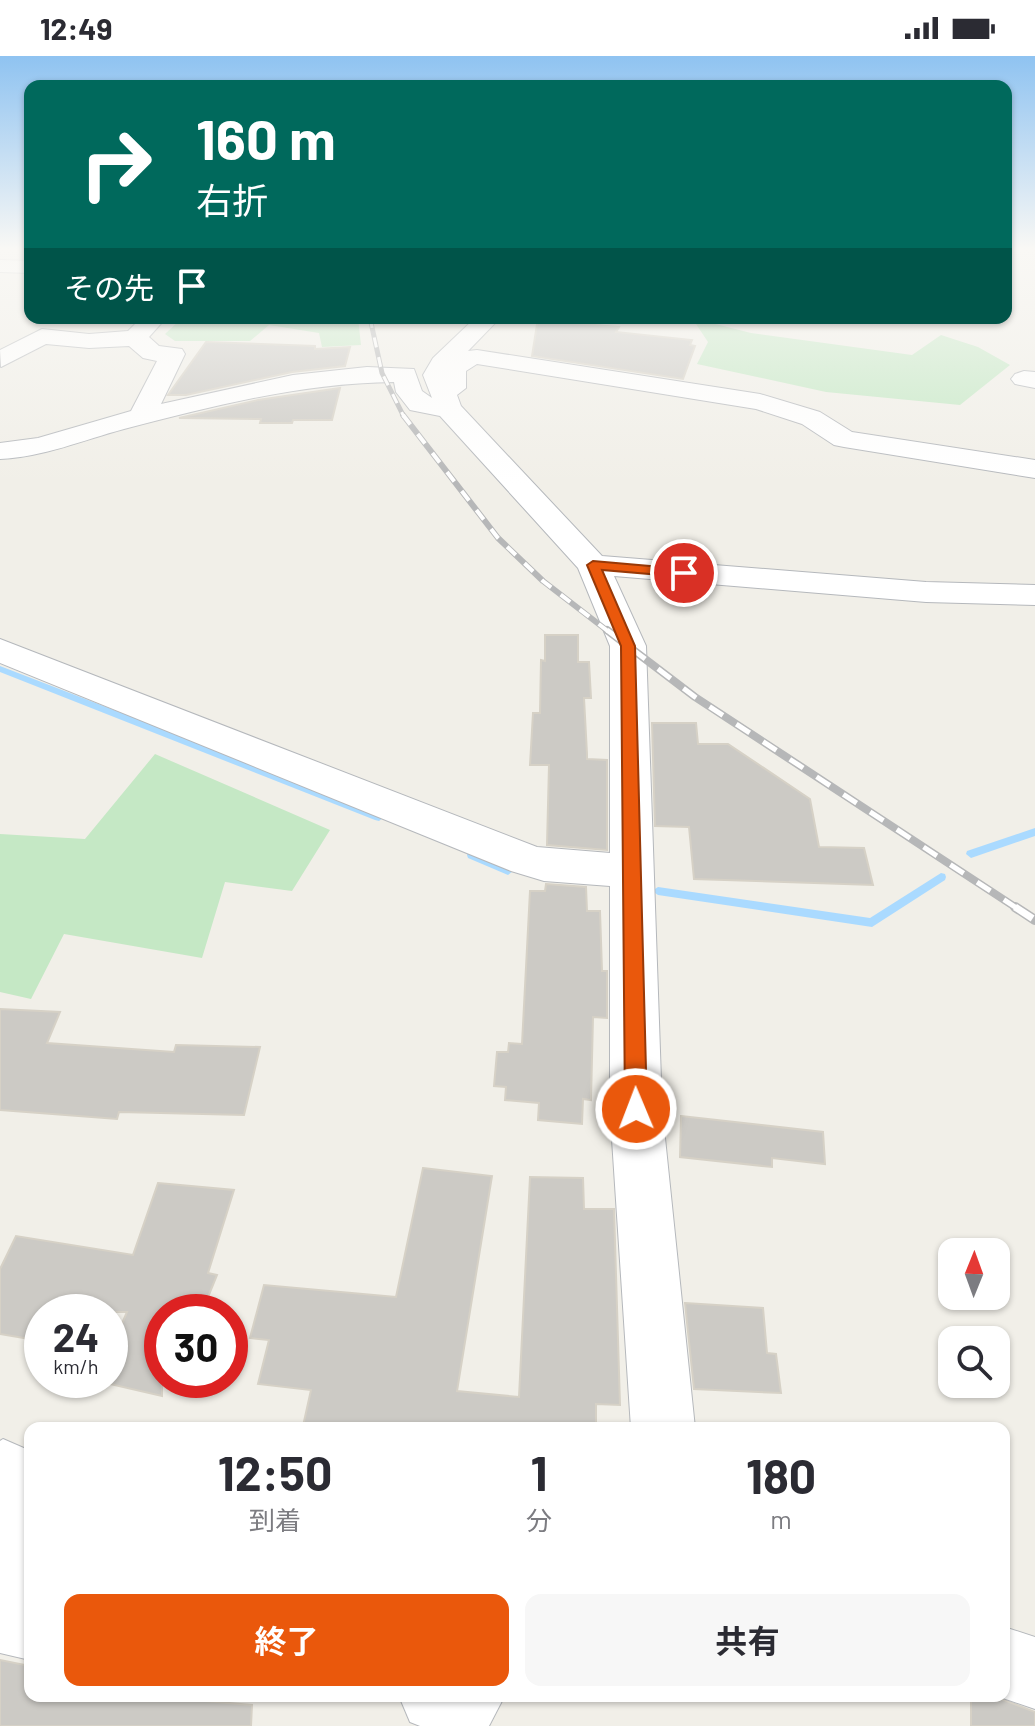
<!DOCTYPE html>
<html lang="ja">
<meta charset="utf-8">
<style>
:root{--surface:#fff;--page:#f7f7f7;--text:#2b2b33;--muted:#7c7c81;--accent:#ea580c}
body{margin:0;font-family:Barlow,"Noto Sans JP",sans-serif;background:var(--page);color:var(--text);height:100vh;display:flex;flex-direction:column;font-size:30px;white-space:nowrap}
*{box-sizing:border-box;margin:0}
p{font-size:26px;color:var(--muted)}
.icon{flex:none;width:44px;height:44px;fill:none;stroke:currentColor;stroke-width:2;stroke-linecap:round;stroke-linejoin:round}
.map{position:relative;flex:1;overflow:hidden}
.details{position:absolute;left:24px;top:1366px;width:986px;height:280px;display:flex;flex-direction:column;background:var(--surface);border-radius:16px;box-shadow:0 2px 6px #0004}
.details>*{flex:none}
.banner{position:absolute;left:24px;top:24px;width:988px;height:244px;border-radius:16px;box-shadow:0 2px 6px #0004;background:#00695c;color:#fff;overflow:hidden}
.needle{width:52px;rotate:1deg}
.tools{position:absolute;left:938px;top:1182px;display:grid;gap:16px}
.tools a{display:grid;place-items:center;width:72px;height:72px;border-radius:16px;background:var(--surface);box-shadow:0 2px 6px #0004;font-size:40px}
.speed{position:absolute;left:24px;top:1238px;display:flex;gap:16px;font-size:40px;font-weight:700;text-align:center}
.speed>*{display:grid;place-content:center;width:104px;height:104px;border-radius:50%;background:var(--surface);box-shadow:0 2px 6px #0004;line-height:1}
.speed small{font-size:20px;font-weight:400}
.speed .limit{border:12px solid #d22;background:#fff;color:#111}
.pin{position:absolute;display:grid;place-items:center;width:68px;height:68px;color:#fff;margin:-34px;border:4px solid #fff;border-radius:50%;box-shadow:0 2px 8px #0007}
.me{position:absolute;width:88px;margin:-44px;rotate:359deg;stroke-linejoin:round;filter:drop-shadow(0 0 6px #0008)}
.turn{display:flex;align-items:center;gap:28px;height:168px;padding:0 40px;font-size:36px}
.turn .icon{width:104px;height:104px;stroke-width:2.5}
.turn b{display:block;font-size:56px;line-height:68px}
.then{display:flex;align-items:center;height:76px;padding:0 40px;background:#0003;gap:16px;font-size:30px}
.eta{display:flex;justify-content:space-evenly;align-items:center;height:136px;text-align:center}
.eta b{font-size:48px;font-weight:700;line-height:56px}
.primary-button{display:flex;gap:16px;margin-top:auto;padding:16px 40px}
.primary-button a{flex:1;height:92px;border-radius:16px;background:var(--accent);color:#fff;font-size:32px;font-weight:700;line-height:92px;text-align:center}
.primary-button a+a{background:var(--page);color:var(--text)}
.status{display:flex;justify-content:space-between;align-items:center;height:56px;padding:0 40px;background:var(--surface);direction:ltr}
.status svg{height:22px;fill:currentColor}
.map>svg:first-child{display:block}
</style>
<div class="status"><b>12:49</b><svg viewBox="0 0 49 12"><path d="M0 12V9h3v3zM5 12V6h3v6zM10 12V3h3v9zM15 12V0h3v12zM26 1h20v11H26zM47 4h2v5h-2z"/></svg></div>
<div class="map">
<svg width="1035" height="1670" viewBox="0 0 1035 1670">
<rect width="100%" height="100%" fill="#f1efe8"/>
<!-- green -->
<g fill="#c5e8c5">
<polygon points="182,262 358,262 361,289 322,291 319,277 269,269 250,285 175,285 165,278"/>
<polygon points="692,262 751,277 912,299 941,279 978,291 1010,309 960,349 826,336 697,308 708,286"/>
<polygon points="155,698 330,774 292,835 225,826 202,902 64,878 31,943 0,936 0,778 85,783"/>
</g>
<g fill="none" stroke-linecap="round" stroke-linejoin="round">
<!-- stream -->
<g fill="#aadaff" fill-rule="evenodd">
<polygon points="0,610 383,758 384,761 379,765 375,764 0,616"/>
<polygon points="1035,772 1035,780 971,802 966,798 967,795"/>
<polygon points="472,795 512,812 513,815 508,819 468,802 467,799 468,796"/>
<polygon points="941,817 945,818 946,821 945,824 872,871 658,839 652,835 658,831 870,862"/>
</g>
</g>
<!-- building -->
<g fill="#cccac5" stroke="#d6d1c6" stroke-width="2">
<polygon points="538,262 563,262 562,266 619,271 616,276 692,284 690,289 695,290 683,323 532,300"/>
<polygon points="206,286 315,290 315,293 350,291 345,310 292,316 186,339 168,339"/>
<polygon points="340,332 332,364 293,364 292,367 260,367 261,363 179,362 258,344"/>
<polygon points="545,579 578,579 578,606 589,606 591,642 584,642 587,698 587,703 607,704 607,794 547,789 549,709 530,709 533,657 540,657 541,604 545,605"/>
<polygon points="652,667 696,667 698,688 728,688 810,743 819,791 864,792 873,829 694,823 689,771 655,770"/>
<polygon points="546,828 586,831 587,855 600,855 602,915 607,915 607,962 593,961 591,1044 583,1043 582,1068 538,1064 539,1047 505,1044 506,1031 494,1030 497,996 508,996 509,987 522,988 530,835 545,835"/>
<polygon points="0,953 60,956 47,987 174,996 176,989 260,991 244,1059 119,1056 117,1063 0,1054"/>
<polygon points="681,1060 823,1076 825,1108 772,1102 772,1111 680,1101"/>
<polygon points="423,1112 492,1120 457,1335 519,1341 530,1121 583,1122 584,1153 614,1153 620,1349 596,1348 596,1372 303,1370 311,1334 258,1328 269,1284 250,1282 264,1229 396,1241"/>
<polygon points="158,1127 234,1134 208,1217 217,1219 202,1256 162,1256 162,1340 110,1328 110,1295 127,1256 42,1256 42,1285 0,1278 0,1213 16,1180 133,1199"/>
<polygon points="685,1247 763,1252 767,1297 776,1298 781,1337 694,1333"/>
<polygon points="0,1604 30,1610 30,1640 146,1640 252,1649 251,1670 0,1670"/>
<polygon points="971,1640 994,1640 1035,1656 1035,1670 971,1670"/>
</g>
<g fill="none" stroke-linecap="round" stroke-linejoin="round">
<!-- minor casing -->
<g stroke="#b5b8bc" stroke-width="2">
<g id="minor">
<polygon points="0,204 30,205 30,217 0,216"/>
<path d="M141,262H166L149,281L159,290L182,293L185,298L161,348L293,319L367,311L414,313L422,335L432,342L423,319L433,302L475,262H500L468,295L477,294L760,338L820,356L852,376L1035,404V422L844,391L834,389L802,368L756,353L477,308L466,315V332L457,339L461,350L602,500L926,526L1035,529V549L926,546L614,520L646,590L662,1053L695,1372H631L610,1053V830L544,825L511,815L0,607V583L537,791L610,797V590L578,512L440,360L410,354L396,336L394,326C302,327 212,350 124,373C83,384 44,401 0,403V387L38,382L131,355L157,305L143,302L129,290L89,292L46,288L1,311L0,294L42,273L89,278L128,275Z"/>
<polygon points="1024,315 1035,316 1035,332 1015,328 1011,323 1015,318"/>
<polygon points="3,1383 26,1393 30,1403 30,1604 0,1597 0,1385"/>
<polygon points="1004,1571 1035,1581 1035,1653 997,1640 1004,1640"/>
<polygon points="399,1640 503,1640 503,1643 489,1670 420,1670 410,1666"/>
</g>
</g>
<!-- minor -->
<use href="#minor" fill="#fff" fill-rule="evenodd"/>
<!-- rail-far3 casing -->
<g stroke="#b6b7b8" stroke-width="5">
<polyline id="rail-far3" points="370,262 382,317 404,361"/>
</g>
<!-- rail-far2 casing -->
<g stroke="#b6b7b8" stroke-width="6">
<polyline id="rail-far2" points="403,359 498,482 543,525 609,576"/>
</g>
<!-- rail-far1 casing -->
<g stroke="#b6b7b8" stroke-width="8">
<polyline id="rail-far1" points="607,574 695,641 1018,853"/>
</g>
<!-- rail casing -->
<g stroke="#b6b7b8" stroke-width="10">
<polyline id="rail" points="1015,851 1035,864"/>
</g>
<!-- rail-far3 -->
<use href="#rail-far3" stroke="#fff" stroke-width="3" stroke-dasharray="10" stroke-linecap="butt"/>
<!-- rail-far2 -->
<use href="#rail-far2" stroke="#fff" stroke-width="4" stroke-dasharray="12" stroke-linecap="butt"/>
<!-- rail-far1 -->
<use href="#rail-far1" stroke="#fff" stroke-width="5" stroke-dasharray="16" stroke-linecap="butt"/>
<!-- rail -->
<use href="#rail" stroke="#fff" stroke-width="7" stroke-dasharray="21" stroke-linecap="butt"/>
</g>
<!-- sky -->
<linearGradient id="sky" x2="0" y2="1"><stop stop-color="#8fc3f1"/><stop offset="0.45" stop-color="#f9f8f5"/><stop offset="1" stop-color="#f9f8f5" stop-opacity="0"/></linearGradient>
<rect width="1035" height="428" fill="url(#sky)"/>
<!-- route -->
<polygon fill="#ea580c" stroke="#983908" stroke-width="2" points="593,505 684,513 691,517 684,521 602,514 635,590 647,1053 644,1060 636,1063 628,1060 625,1053 621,590 587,509"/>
</svg>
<div class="tools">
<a><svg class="needle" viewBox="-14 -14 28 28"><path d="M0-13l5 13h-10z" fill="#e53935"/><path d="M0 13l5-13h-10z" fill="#7c7c81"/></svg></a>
<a><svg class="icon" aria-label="search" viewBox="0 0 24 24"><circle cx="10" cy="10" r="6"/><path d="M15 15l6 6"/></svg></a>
</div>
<div class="speed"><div>24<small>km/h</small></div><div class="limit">30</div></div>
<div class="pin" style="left:684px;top:517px;background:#d93025"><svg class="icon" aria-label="arrive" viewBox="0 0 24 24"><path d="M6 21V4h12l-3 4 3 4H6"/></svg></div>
<svg class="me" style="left:636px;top:1053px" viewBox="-20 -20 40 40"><circle r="17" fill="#ea580c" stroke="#fff" stroke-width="3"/><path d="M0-11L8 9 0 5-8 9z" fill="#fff"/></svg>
<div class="banner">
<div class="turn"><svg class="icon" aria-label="right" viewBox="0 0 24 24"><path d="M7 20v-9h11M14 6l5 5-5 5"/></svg><div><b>160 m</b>右折</div></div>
<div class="then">その先<svg class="icon" aria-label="arrive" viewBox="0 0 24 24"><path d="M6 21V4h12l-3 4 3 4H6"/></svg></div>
</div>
<section class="details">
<div class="eta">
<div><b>12:50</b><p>到着</p></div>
<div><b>1</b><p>分</p></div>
<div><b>180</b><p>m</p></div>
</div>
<div class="primary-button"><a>終了</a><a>共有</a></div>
</section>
</div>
